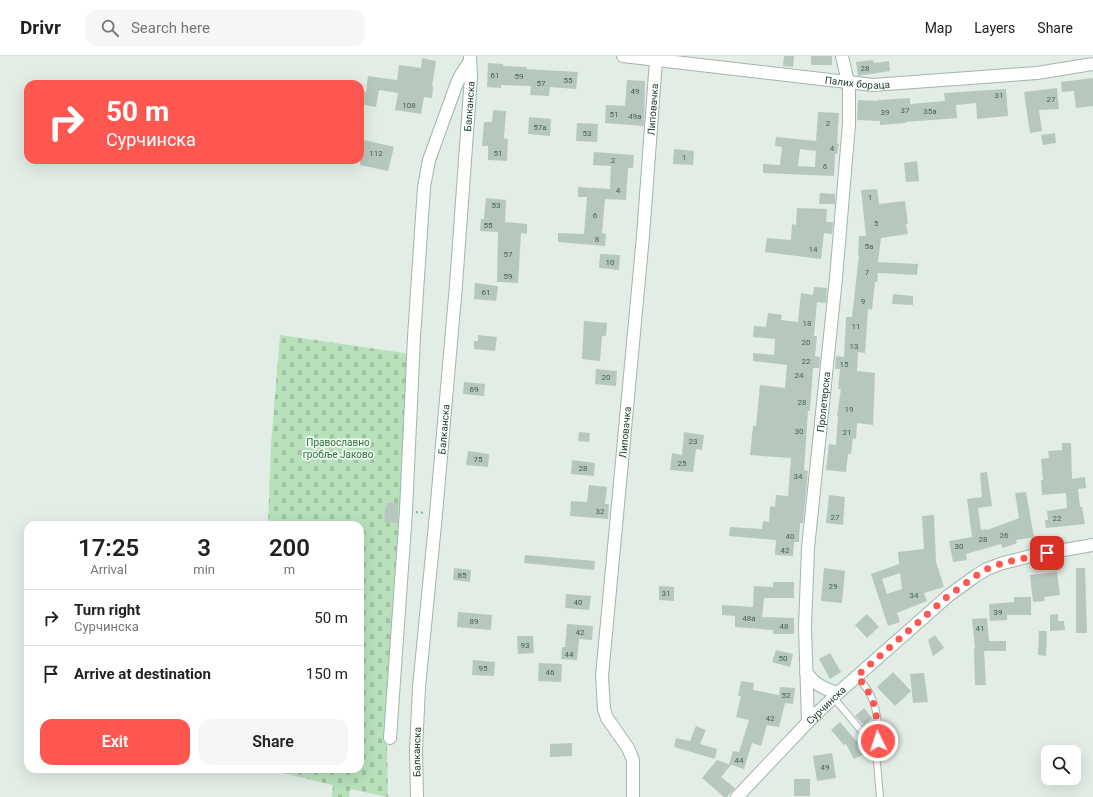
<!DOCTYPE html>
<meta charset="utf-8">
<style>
:root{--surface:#fff;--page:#f6f6f6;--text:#222;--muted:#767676;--line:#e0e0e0;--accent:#fd5750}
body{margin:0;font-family:Roboto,sans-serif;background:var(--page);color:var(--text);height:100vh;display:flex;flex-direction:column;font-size:15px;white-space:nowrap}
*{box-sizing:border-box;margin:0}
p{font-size:13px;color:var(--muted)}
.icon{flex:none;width:22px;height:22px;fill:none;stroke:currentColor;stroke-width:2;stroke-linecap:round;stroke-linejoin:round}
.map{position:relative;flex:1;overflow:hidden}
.side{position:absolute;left:24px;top:465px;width:340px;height:252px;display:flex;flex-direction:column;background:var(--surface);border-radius:12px;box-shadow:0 4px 16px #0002}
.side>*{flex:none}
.guide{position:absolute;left:24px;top:24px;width:340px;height:84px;border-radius:12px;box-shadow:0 4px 16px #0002;background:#fd5750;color:#fff;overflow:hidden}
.fabs{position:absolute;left:1041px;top:689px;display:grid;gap:8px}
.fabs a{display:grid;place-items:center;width:40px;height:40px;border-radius:8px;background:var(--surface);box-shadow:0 4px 16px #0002;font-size:20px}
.pin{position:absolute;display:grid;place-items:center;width:34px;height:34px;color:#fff;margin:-17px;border-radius:8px;box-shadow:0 2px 6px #0006}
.me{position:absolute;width:44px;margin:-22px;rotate:356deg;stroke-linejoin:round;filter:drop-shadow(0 0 3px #0008)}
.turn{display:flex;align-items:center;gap:14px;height:84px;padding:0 16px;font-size:18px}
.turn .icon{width:52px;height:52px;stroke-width:2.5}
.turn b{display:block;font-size:28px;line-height:34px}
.eta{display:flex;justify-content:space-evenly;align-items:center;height:68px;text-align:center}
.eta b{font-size:24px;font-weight:600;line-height:28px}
.primary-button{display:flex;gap:8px;margin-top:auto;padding:8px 16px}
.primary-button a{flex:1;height:46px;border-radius:12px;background:var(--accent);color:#fff;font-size:16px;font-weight:600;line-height:46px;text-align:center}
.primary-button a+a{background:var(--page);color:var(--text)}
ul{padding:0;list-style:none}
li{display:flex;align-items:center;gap:12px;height:56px;padding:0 16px;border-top:1px solid var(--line)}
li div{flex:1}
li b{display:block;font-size:15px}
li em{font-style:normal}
header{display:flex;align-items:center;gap:24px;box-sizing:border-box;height:56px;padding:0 20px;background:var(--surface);border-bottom:1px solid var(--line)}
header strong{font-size:19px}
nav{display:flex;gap:22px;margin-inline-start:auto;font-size:14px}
.search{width:280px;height:36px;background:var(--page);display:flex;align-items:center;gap:10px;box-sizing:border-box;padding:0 14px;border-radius:12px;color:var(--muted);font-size:15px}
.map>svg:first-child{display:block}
</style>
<header>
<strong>Drivr</strong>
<div class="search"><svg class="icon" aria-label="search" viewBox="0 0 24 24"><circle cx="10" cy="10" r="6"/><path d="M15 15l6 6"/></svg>Search here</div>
<nav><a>Map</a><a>Layers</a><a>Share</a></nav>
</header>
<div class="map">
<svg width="1093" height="741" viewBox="0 0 1093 741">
<defs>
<pattern id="cemetery-stones" width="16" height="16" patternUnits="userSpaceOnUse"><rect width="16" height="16" fill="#b8e0bb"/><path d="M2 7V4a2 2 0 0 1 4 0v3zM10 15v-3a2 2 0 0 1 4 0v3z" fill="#9ec1a1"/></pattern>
</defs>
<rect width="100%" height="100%" fill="#e1ede5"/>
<!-- cemetery -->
<polygon fill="url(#cemetery-stones)" points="280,279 411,298 387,689 388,741 350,733 349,741 332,741 333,729 266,713 360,713 360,469 268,469 271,389"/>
<!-- building -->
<g fill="#b6c8be" fill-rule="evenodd">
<polygon points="784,0 794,0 793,11 783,10"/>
<rect x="811" y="0" width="21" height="9"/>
<polygon points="422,2 436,5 432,30 433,30 432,42 424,41 421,58 395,54 398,37 379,34 376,51 360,48 360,35 366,36 368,20 397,24 399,9 421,12"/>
<polygon points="873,4 874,7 889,5 890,15 858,20 856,6"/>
<polygon points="488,7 503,8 503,10 527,11 526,13 578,16 576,33 550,31 549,40 530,39 531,30 501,29 501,32 487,31"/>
<polygon points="1093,22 1093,50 1076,52 1074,35 1062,36 1061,26"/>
<polygon points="627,24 645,25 644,70 605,67 606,49 625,50"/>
<polygon points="1057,32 1059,53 1039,54 1042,75 1030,77 1024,36"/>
<polygon points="1006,33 1008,60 977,63 976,47 956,49 957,62 905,66 906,67 880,69 880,65 857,64 858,44 878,45 878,44 910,42 910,48 945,45 944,37"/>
<polygon points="493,54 506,55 504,82 508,83 507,105 488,104 488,90 482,90 484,66 492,66"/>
<path d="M818,56L839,57L837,87L839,88L837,98H835L834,120L763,117V108L780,109L782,91L775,90L776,81L816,85ZM800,93L816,95L815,111L798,110Z"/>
<polygon points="529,61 551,63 550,80 528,78"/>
<polygon points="577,67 598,68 597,86 576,85"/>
<polygon points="1055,77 1056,87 1043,89 1041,79"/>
<polygon points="360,83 394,91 388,115 360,109"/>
<polygon points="674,93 694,95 693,109 673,108"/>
<polygon points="594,96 634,99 633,112 628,112 626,144 605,143 602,177 606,178 605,190 558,186 558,177 584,178 587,141 578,141 578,131 610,133 611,110 593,109"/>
<polygon points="917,105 919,125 906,126 904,107"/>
<polygon points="877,133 879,148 905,145 908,168 906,168 908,178 881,182 878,206 918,208 917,219 878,217 877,226 875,226 872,254 868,253 865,297 858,296 857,315 875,317 873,369 857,367 856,383 853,382 851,398 848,398 846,416 826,414 829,388 836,389 838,360 837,360 841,333 838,333 840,313 835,313 836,300 844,301 846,261 852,261 859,199 858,199 859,180 866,180 861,134"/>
<polygon points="820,137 835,138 835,148 819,148"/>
<polygon points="486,142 506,144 505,166 527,168 527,178 521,177 518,227 497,226 498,176 480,175 481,163 484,163"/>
<polygon points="797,152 827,153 826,166 833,166 832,178 824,177 821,203 765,196 767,182 791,184 792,168 796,169"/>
<polygon points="600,198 620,199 619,214 599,212"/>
<polygon points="475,227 498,230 496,245 474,243"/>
<polygon points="814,231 827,232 826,247 817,246 814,280 817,280 815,300 820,301 819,312 813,312 810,355 808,355 804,414 808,415 803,467 800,467 799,486 794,486 793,500 775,499 776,484 729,480 730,471 762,473 763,465 769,466 770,450 775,451 776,439 788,440 791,402 750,399 753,370 756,370 760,329 785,332 787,309 753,305 753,297 774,299 775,283 753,281 754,270 766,271 768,257 782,259 781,264 798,266 801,237 813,239"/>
<polygon points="893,238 913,240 913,249 892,248"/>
<polygon points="584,265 607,267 606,280 602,280 600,305 582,303"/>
<polygon points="478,279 497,281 495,295 474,293 474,285 478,285"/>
<polygon points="596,313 617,315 616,330 595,328"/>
<polygon points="464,326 485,328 484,340 463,338"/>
<polygon points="579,376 590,377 589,386 578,385"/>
<polygon points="684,376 704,379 702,394 696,393 693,416 670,414 672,397 682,399"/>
<polygon points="1062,387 1071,387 1072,423 1085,421 1086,432 1078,433 1080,451 1082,451 1085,468 1046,472 1045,464 1048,464 1047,455 1067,452 1066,437 1042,439 1041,424 1043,424 1041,403 1049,402 1048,395 1062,394"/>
<polygon points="468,395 489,398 488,411 466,409"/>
<polygon points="572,404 595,407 594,420 571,418"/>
<polygon points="987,416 992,450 978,452 981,474 986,473 987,474 1019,462 1015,437 1026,436 1034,481 1016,484 1017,487 1003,492 1001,488 966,498 967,504 953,506 949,485 972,481 967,443 982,441 980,417"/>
<polygon points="589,429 607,431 605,448 609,448 608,463 570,460 571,445 587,446"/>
<polygon points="829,439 845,441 843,469 826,467"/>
<polygon points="387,447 398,447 398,467 384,466 385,453 387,454"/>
<path d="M934,459L936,506L944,531L924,537L927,545L897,557L900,566L888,570L871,518L899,508L898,496L924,493L922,460ZM900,517L902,533L887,538L882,523Z"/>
<polygon points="525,499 595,505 594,514 524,507"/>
<polygon points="454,512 471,514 470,526 453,524"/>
<polygon points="824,512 845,515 842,547 821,545"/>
<polygon points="1076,512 1085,512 1087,577 1076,577"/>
<polygon points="1057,516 1060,539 1044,541 1045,545 1033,546 1030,519"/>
<polygon points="773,526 794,526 794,542 764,542 762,561 794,562 794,578 773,578 773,574 735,571 735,560 722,559 722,549 753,551 754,530 773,531"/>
<polygon points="659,530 674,531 674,545 659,544"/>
<polygon points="566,538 591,540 589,554 565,552"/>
<polygon points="1014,541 1031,541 1031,559 1007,559 1007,564 990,565 989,548 1014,546"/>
<polygon points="458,556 492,559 491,574 457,571"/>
<polygon points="867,558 879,571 867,582 855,569"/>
<polygon points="1058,558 1058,565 1064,565 1065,574 1050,575 1050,559"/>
<polygon points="987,562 989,585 1006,585 1006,595 984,595 986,629 975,629 974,592 975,592 972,563"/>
<polygon points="567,568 593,570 592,584 579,583 577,604 561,603 562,591 565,591"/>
<polygon points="1039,575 1047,575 1046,600 1038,599"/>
<polygon points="935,579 944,592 933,600 928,584"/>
<polygon points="517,580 533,580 534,597 518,598"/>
<polygon points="776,594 793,598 790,611 772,606"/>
<polygon points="830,597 841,616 830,623 819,603"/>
<polygon points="473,604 495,606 494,620 472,619"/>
<polygon points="539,607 562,608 561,626 538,625"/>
<polygon points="893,616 911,635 895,650 877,631"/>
<polygon points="924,617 928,646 913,647 910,618"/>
<polygon points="741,625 754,627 753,634 779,639 780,631 795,632 793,648 785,647 779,671 767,669 761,690 752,687 744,713 729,708 733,695 739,696 749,664 736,661 741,640 738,640"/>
<polygon points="864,652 872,662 864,669 855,660"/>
<polygon points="840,666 856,685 861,682 867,693 869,693 870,695 854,703 846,688 844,689 831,674"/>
<polygon points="696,670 706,674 700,688 717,693 715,703 674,691 676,682 690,685"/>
<polygon points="572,687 572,700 550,701 550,688"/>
<polygon points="832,697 836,722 817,725 813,700"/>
<polygon points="717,704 731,709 721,721 735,732 727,741 724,741 702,722"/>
<rect x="794" y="723" width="16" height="17"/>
</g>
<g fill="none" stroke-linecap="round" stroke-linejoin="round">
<!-- service casing -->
<g stroke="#a3b5ab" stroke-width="8">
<g id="service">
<path d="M857,620C862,627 868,633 871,640C877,653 882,682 876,695"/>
<polyline points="833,641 864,678 876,695 880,741"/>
</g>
</g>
<!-- minor casing -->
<g stroke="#a3b5ab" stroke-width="14">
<g id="minor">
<path id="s1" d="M623,0L873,29L1037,17L1093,8"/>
<path d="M806,616C814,628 824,633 838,637"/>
<path id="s2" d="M808,666L805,571L808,492L836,222L849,68V31L842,0"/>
<polyline points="390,682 406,455 414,281 424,131 429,104 457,27 462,17 470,5"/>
<path id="s3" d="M417,741L416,694L419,631L436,458L456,229L471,21L470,0"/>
<path id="s4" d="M633,741V704L628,692L607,662L604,653L602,620L643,180L656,4"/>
<path id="s5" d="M737,741L808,666L838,637L948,540L977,519L987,513L1003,507L1035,499L1093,489"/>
</g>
</g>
<!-- path -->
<polyline stroke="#7fb398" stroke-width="2" stroke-dasharray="2 3" stroke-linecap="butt" points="416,456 425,457"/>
<!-- service -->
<use href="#service" stroke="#fff" stroke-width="6"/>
<!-- minor -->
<use href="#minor" stroke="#fff" stroke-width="12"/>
</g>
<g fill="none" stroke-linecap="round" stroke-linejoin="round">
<!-- route -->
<path stroke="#fd5750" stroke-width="7" stroke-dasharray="0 12.6" d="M878,685C877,656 876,643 857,620L948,540L977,519L987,513L1003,507L1047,497"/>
</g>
<g text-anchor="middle" stroke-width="3.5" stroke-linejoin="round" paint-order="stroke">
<!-- number labels -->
<g font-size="8" fill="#466154">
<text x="865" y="15">28</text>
<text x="495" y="22">61</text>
<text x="519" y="23">59</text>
<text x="568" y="27">55</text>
<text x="541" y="30">57</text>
<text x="635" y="38">49</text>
<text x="999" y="42">31</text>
<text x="1051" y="46">27</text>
<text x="409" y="52">108</text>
<text x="905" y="57">37</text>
<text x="930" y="58">35a</text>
<text x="885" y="59">39</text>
<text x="614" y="61">51</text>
<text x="635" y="63">49a</text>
<text x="828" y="70">2</text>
<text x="540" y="74">57a</text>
<text x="587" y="80">53</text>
<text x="832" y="95">4</text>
<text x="376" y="100">112</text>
<text x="498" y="100">51</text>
<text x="684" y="104">1</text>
<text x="613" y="107">2</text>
<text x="825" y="113">6</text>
<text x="618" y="137">4</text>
<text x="870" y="144">1</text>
<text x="496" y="152">53</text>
<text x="595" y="162">6</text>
<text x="876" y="170">5</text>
<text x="488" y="172">55</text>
<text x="597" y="186">8</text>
<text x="869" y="193">5a</text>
<text x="813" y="196">14</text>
<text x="508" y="201">57</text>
<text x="610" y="209">10</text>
<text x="867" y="219">7</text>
<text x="508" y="223">59</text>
<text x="486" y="239">61</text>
<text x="863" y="248">9</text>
<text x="807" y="270">18</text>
<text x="856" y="273">11</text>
<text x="806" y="289">20</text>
<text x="854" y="293">13</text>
<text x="806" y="308">22</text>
<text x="844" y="311">15</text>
<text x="799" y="322">24</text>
<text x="606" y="324">20</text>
<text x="474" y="336">69</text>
<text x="802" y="349">28</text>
<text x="849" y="356">19</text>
<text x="799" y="378">30</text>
<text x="847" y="379">21</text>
<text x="693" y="388">23</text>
<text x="478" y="406">75</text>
<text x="682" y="410">25</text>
<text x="583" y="415">28</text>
<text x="798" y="423">34</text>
<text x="600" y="458">32</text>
<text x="835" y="464">27</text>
<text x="1057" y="465">22</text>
<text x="1004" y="482">26</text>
<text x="790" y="483">40</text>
<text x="983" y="486">28</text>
<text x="959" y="493">30</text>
<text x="785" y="497">42</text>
<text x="462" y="522">85</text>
<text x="833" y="533">29</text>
<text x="666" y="540">31</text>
<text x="914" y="542">34</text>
<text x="578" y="549">40</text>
<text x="998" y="559">39</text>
<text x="749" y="565">48a</text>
<text x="474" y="568">89</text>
<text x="784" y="573">48</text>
<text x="980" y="575">41</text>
<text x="580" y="579">42</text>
<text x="525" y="592">93</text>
<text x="569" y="601">44</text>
<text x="783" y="605">50</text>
<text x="483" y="615">95</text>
<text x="550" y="619">46</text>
<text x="786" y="642">52</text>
<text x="770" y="665">42</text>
<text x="739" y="707">44</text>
<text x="825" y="714">49</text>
</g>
<!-- street labels -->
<g font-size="10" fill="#203f31" stroke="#f2f9f4">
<text dy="4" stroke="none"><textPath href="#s1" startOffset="236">Палих бораца</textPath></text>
<text dy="4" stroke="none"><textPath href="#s3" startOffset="693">Балканска</textPath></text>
<text dy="4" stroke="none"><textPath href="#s4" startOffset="698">Липовачка</textPath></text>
<text dy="4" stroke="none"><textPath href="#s2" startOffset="321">Пролетерска</textPath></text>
<text dy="4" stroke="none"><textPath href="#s3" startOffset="369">Балканска</textPath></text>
<text dy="4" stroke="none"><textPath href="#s4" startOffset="374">Липовачка</textPath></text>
<text dy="4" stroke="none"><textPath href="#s5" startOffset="128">Сурчинска</textPath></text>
<text dy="4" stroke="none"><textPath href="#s3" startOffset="45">Балканска</textPath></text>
</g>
<!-- park labels -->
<g font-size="10" fill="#277936" stroke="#f2f9f4">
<text x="338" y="390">Православно<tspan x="338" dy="12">гробље Јаково</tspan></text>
</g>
</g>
</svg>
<div class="fabs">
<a><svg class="icon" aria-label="search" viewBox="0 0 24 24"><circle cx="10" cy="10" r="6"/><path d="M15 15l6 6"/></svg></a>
</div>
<div class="pin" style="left:1047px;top:497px;background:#d93025"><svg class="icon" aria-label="arrive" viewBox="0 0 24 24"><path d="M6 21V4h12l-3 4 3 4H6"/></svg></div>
<svg class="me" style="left:878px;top:685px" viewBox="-20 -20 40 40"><circle r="17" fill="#fd5750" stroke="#fff" stroke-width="3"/><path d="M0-11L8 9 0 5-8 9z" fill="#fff"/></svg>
<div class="guide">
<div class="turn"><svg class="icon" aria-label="right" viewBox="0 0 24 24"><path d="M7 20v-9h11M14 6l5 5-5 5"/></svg><div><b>50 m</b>Сурчинска</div></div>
</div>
<section class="side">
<div class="eta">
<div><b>17:25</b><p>Arrival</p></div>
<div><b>3</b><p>min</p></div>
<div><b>200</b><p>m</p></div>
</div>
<ul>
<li><svg class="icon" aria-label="right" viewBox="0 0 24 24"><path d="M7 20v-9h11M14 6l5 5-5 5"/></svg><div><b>Turn right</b><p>Сурчинска</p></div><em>50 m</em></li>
<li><svg class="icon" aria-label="arrive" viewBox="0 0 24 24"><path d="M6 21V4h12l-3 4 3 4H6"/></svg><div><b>Arrive at destination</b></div><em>150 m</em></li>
</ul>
<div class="primary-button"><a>Exit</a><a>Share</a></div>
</section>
</div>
